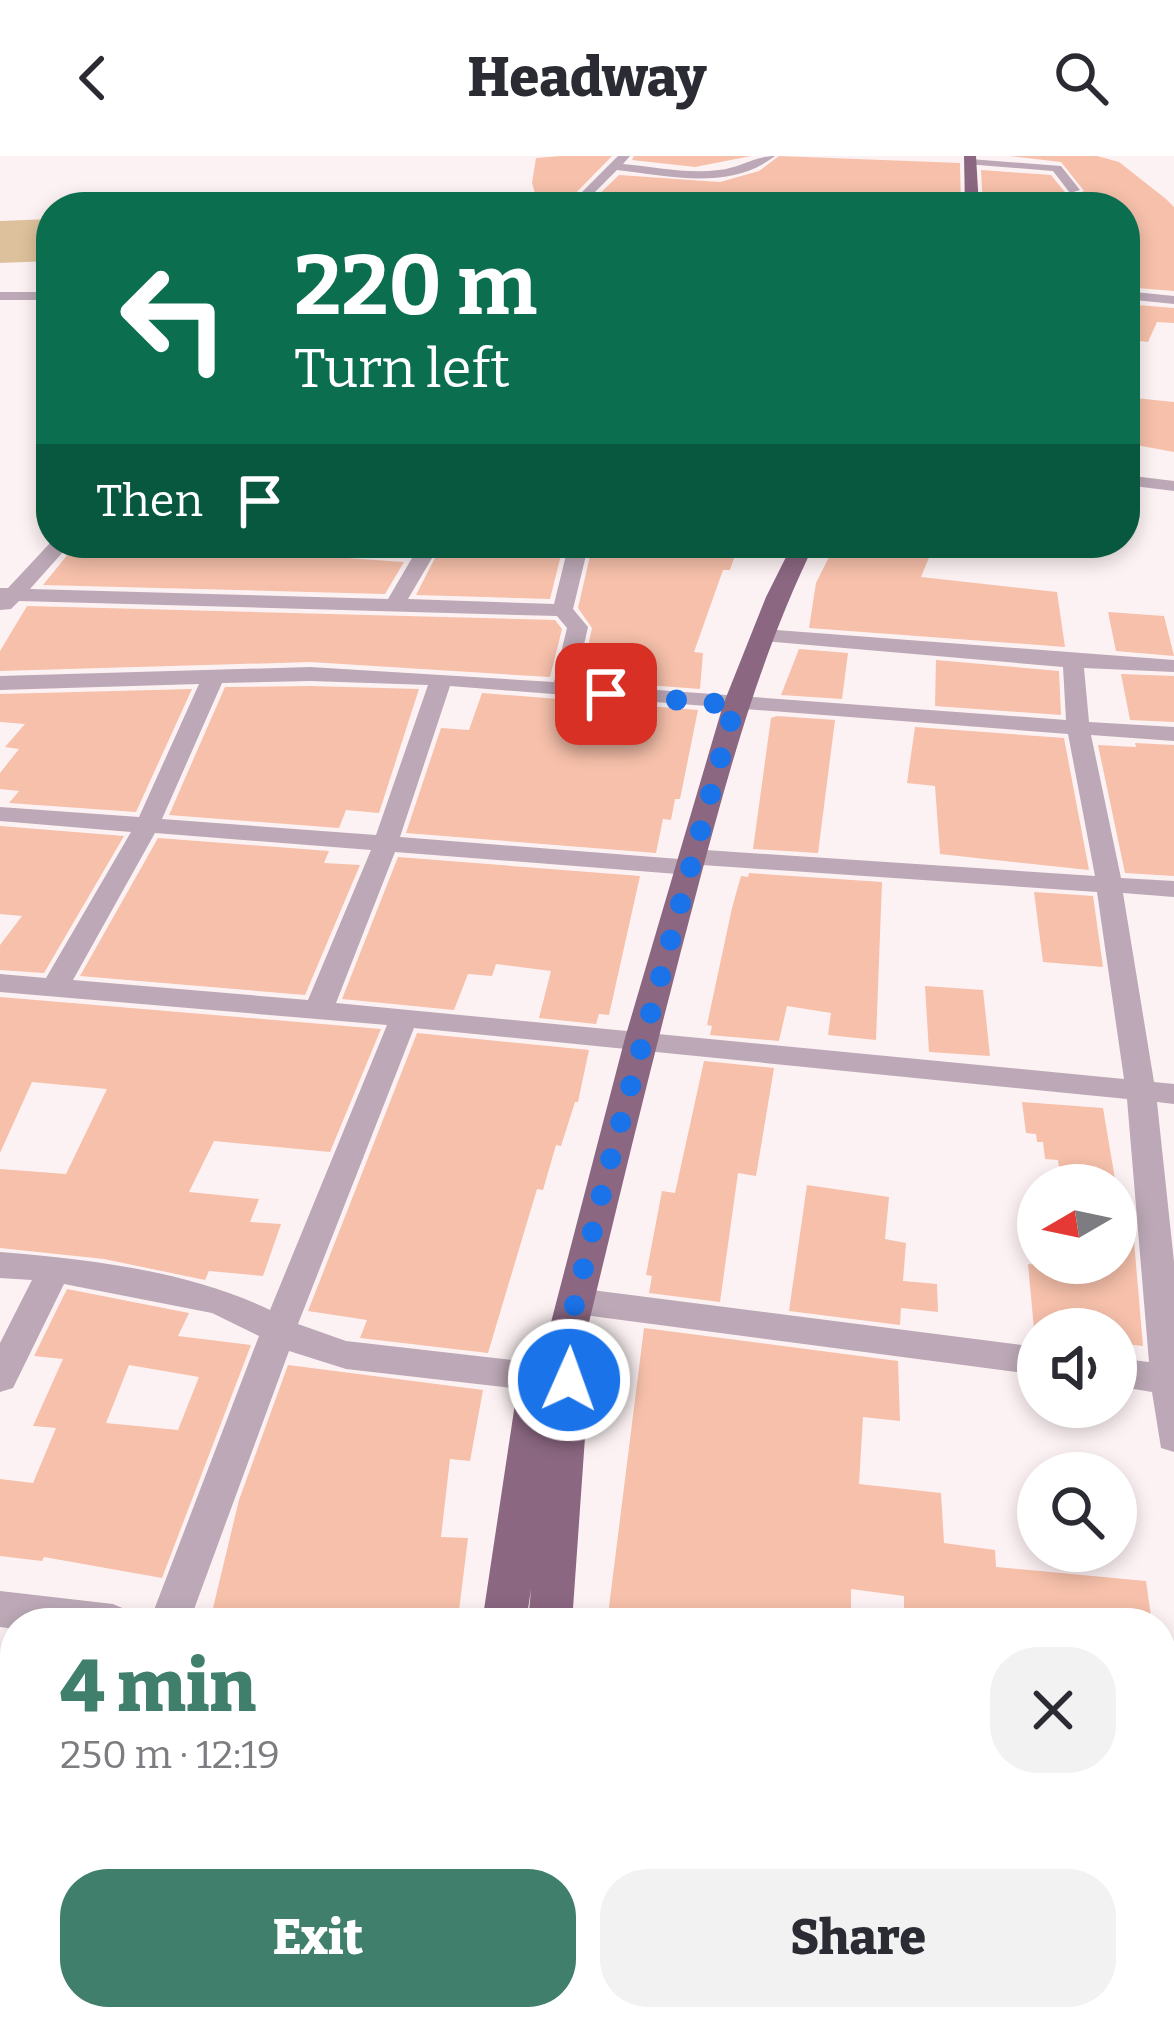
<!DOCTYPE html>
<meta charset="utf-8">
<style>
:root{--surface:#fff;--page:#f2f2f3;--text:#2b2b33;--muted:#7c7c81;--accent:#407f6c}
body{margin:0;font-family:Bitter,serif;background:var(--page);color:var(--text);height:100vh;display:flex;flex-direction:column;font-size:45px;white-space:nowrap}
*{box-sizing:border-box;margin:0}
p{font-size:39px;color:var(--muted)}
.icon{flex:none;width:66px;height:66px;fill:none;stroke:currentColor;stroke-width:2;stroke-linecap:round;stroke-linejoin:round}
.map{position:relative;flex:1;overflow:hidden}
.sheet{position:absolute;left:0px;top:1452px;width:1176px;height:423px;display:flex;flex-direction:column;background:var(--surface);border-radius:48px 48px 0 0;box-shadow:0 6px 18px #0003}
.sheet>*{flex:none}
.guide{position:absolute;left:36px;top:36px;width:1104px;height:366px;border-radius:48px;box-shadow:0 6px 18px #0003;background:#0b6e4f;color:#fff;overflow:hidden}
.needle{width:78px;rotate:261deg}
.fabs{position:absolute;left:1017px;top:1008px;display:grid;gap:24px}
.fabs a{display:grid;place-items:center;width:120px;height:120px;border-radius:50%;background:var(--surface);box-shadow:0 6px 18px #0003;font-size:60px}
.pin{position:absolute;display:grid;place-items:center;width:102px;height:102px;color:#fff;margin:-51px;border-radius:24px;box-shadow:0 6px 18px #0006}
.me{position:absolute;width:132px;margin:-66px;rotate:2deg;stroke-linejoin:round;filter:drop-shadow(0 0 9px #0008)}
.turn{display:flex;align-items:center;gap:42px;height:252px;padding:0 60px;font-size:54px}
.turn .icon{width:156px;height:156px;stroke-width:2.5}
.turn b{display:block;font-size:84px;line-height:102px}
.then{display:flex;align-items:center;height:114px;padding:0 60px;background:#0003;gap:24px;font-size:45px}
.round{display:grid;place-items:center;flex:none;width:126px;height:126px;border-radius:48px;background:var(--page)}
.head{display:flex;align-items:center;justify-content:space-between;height:204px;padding:0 60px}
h1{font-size:72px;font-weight:800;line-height:90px;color:var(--accent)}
.action{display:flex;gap:24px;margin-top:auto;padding:24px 60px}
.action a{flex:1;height:138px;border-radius:48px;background:var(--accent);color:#fff;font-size:48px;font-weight:800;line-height:138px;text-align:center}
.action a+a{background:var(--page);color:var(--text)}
header{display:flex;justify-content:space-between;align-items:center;height:156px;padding:0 60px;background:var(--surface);font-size:54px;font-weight:800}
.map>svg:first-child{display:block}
</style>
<header><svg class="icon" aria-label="back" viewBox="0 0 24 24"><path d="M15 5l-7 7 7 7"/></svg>Headway<svg class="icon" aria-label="search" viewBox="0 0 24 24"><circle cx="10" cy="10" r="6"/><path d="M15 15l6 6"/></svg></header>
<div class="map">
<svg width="1174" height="1873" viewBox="0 0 1174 1873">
<rect width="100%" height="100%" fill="#fdf2f3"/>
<!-- green -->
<polygon fill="#ddc19c" points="51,63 51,105 0,107 0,65"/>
<!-- building -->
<g fill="#f6c0aa" fill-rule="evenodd">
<polygon points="561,0 612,0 562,51 539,51 532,27 536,2"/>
<polygon points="634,0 751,0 695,11 632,4"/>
<polygon points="779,0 960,7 961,51 586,51 619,19 720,26 759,15"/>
<polygon points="1010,0 1097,0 1119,6 1166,43 1174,51 1174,135 1125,131 1125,51 983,51 981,14 1051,19 1069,41 1084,35 1061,6"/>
<polygon points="1125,148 1174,152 1174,167 1157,166 1148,186 1125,183"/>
<polygon points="1125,241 1174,246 1174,296 1125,287"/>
<polygon points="77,387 274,387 288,398 404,406 385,438 43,429"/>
<polygon points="394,387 564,387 550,443 416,439 439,394 432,388"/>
<polygon points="593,387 739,387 730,414 723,414 694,496 703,497 700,533 581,524 592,472 578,452"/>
<polygon points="836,387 935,387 921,421 1057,436 1065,491 809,472 816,427"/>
<polygon points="27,450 555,464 562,473 550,521 310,506 0,515 0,495"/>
<polygon points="1108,456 1164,460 1174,500 1116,495"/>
<polygon points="799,493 848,497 842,543 781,539"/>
<polygon points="936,504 1059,515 1061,559 935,550"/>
<polygon points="1121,518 1174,520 1174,566 1130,564"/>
<polygon points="310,530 419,533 379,657 346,654 339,672 169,659 225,531"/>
<polygon points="192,533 136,656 9,647 19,635 0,633 0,617 19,593 5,591 25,568 0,566 0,538"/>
<polygon points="482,537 698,554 680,643 675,643 671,664 663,663 656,697 406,677 441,572 469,574"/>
<polygon points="777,560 835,564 818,697 753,693 771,562"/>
<polygon points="915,571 1064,582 1089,714 940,698 935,630 907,627"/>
<polygon points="1135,587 1174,589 1174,720 1125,717 1098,589 1136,591"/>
<polygon points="0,670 124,680 44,817 0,814 0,789 22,760 0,758"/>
<polygon points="158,682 329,695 324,707 360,709 305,839 80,820"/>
<polygon points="398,701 640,720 609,859 599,858 596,868 539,862 551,815 496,808 492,820 468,818 454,854 342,843"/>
<polygon points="749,717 882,726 876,884 828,879 831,857 787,850 779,885 710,879 712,870 707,869 732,752 741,720 748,721"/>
<polygon points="1034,736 1093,740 1103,811 1043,806"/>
<polygon points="925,830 983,834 990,900 929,896"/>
<polygon points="0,841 381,873 330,996 214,985 189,1036 259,1043 250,1066 281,1068 263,1120 209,1115 205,1124 104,1103 0,1092 0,1013 66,1018 107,933 32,926 0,997"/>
<polygon points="417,877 589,894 578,946 575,946 561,990 556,989 543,1034 537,1033 488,1197 360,1182 367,1164 308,1155"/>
<polygon points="704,905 774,912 756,1020 738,1017 720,1146 649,1137 652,1120 646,1119 662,1035 675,1037"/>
<polygon points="1022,946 1103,952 1116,1029 1061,1029 1058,1004 1045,1003 1043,986 1037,986 1036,978 1026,977"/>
<polygon points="807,1029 889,1041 885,1083 906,1087 903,1125 937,1128 938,1156 901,1152 900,1169 789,1155"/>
<polygon points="1131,1050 1143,1190 1116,1187 1116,1173 1034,1173 1028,1108 1073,1112 1072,1107 1116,1107 1116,1051"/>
<path d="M67,1133L189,1157L178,1180L251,1189L162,1422L44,1401L42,1405L0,1400V1323L33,1327L56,1272L33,1270L63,1203L34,1200ZM129,1209L199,1221L178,1274L106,1267Z"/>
<polygon points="644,1172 898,1205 900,1265 863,1261 859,1328 941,1337 944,1387 995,1394 996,1411 1146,1425 1152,1467 904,1467 904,1440 851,1433 851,1467 607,1467"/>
<polygon points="288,1209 483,1234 470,1305 450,1303 441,1381 468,1382 458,1463 213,1452 239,1344"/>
</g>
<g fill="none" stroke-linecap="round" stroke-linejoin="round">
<!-- minor -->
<g fill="#bca8b6" fill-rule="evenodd">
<path d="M618,0H630L623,8C655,11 687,18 719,14C739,12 755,0 775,0C730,35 669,20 617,14L580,51H567Z"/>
<polygon points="970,3 1061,10 1080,34 1070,37 1053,15 966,8"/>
<polygon points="1125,135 1174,140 1174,148 1125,143"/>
<rect x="0" y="136" width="51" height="8"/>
<polygon points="1125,319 1174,325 1174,335 1125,329"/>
<path d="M51,386L71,387L30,433L388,443L412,402L288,393L278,387L432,393L435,397L408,443L554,448L569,387H589L573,453L588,471L575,528L1066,564L1063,511L763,485L753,479L763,473L1174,504V516L1084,512L1089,566L1174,571V585L1091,579L1121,722L1174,725V741L1123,737L1154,926L1174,928V948L1157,946L1174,1106V1296L1161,1292L1152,1236L1116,1230V1202L1149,1206L1127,943L414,872L298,1168L346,1185L557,1209L570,1213L575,1223L570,1233L557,1237L346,1213L289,1195L189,1467H149L259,1180L212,1157L64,1128L13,1232L0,1236V1187L32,1124L0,1122V1096C89,1103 189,1115 270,1154L387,869L0,836V818L46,822L131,676L0,665V651L139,661L199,528L0,534V520L310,511L554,526L567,472L557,460L19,445L11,453L0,454V432H8ZM310,525L428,529L376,679L162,663L222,527ZM450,530L1068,578L1095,720L691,693L682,696L679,703L400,681ZM155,677L371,694L308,844L73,824ZM395,696L690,719L699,716L702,709L1097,736L1124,923L336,847Z"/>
<polygon points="576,1132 1038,1191 1038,1219 576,1158 564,1154 559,1145 564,1136"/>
<polygon points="0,1435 113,1448 127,1454 133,1467 15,1467 15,1473 0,1471"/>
<polygon points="1161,1610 1174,1612 1174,1656 1161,1654"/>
<polygon points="20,1860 68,1860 64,1873 16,1873"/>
</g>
<!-- primary -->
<g fill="#8b6781" fill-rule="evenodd">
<polygon points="964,0 976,0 979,51 965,51"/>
<path d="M793,387H815C762,495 731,607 700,723C659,876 622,1029 585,1183L589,1224L572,1467H528L531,1433L526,1467H482L519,1221L548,1178L625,882L723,549L766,441Z"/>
<polygon points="446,1860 549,1860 548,1873 445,1873"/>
</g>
</g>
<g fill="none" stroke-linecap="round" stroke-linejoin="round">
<!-- route -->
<polyline stroke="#1a73e8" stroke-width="21" stroke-dasharray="0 37.8" points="569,1224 566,1184 606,1020 735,549 606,538"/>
</g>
</svg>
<div class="fabs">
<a><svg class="needle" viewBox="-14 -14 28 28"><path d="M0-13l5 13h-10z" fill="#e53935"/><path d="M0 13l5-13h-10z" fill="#7c7c81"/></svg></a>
<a><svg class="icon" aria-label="sound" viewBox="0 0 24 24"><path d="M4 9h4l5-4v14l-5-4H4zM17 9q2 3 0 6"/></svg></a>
<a><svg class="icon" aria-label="search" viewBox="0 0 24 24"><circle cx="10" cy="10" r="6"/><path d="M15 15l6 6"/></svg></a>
</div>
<div class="pin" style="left:606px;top:538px;background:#d93025"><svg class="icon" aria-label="arrive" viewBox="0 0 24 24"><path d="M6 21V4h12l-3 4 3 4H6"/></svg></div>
<svg class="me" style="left:569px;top:1224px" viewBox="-20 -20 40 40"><circle r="17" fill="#1a73e8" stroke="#fff" stroke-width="3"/><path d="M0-11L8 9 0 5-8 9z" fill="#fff"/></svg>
<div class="guide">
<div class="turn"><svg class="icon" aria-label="left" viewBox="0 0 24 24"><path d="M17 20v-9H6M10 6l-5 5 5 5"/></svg><div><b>220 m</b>Turn left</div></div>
<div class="then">Then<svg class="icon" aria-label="arrive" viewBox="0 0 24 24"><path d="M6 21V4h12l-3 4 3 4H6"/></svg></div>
</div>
<section class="sheet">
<div class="head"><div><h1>4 min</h1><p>250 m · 12:19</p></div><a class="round"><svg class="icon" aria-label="close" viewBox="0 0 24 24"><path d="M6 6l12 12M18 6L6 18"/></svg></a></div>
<div class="action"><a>Exit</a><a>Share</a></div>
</section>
</div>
